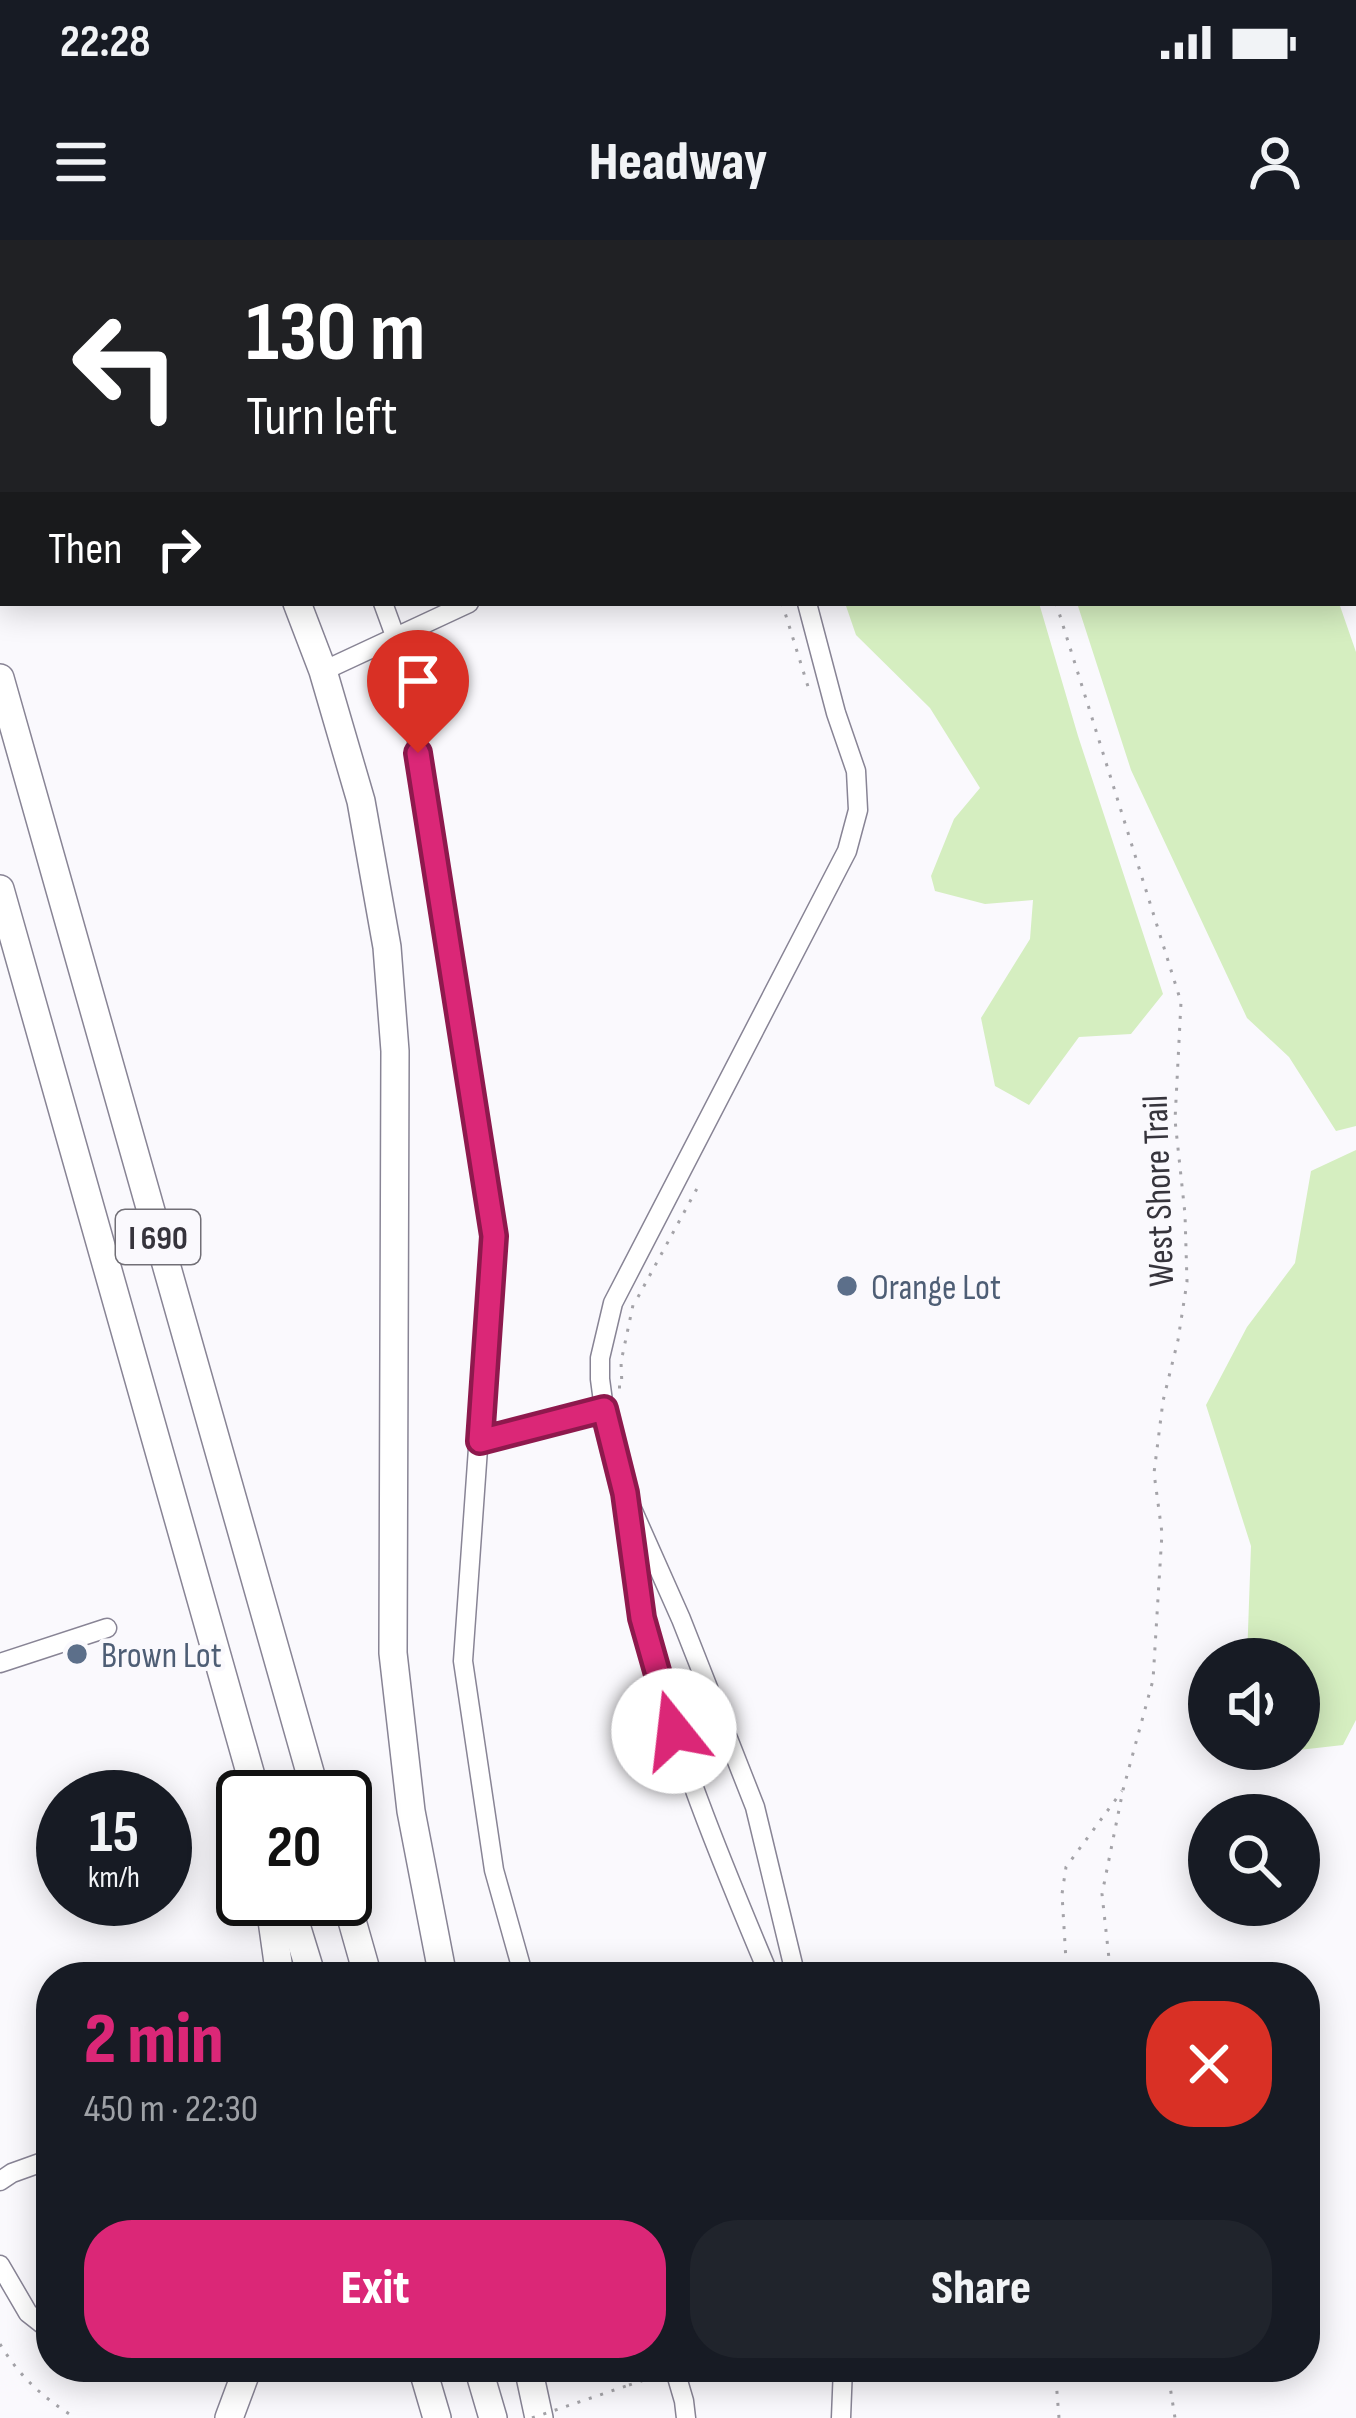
<!DOCTYPE html>
<meta charset="utf-8">
<style>
:root{--surface:#171b24;--page:#20242c;--text:#f1f3f6;--muted:#9ea1a6;--accent:#db2777}
body{margin:0;font-family:"Sofia Sans Condensed",sans-serif;background:var(--page);color:var(--text);height:100vh;display:flex;flex-direction:column;font-size:45px;white-space:nowrap}
*{box-sizing:border-box;margin:0}
p{font-size:39px;color:var(--muted)}
.icon{flex:none;width:66px;height:66px;fill:none;stroke:currentColor;stroke-width:2;stroke-linecap:round;stroke-linejoin:round}
.map{position:relative;flex:1;overflow:hidden}
.drawer{position:absolute;left:36px;top:1722px;width:1284px;height:420px;display:flex;flex-direction:column;background:var(--surface);border-radius:48px;box-shadow:0 6px 30px #0003}
.drawer>*{flex:none}
.guide{position:absolute;left:0px;top:0px;width:1356px;height:366px;box-shadow:0 6px 30px #0003;background:#202124;color:#fff;overflow:hidden}
.tools{position:absolute;left:1188px;top:1398px;display:grid;gap:24px}
.tools a{display:grid;place-items:center;width:132px;height:132px;border-radius:50%;background:var(--surface);box-shadow:0 6px 30px #0003;font-size:60px}
.speed{position:absolute;left:36px;top:1530px;display:flex;gap:24px;font-size:60px;font-weight:700;text-align:center}
.speed>*{display:grid;place-content:center;width:156px;height:156px;border-radius:50%;background:var(--surface);box-shadow:0 6px 30px #0003;line-height:1}
.speed small{font-size:30px;font-weight:400}
.speed .limit{border:6px solid #111;border-radius:18px;background:#fff;color:#111}
.pin{position:absolute;display:grid;place-items:center;width:102px;height:102px;color:#fff;margin:-123px -51px;border-radius:50% 50% 50% 0;rotate:-45deg;box-shadow:0 0 12px #0007}
.pin .icon{rotate:45deg}
.me{position:absolute;width:132px;margin:-66px;rotate:344deg;stroke-linejoin:round;filter:drop-shadow(0 0 9px #0008)}
.turn{display:flex;align-items:center;gap:42px;height:252px;padding:0 48px;font-size:54px}
.turn .icon{width:156px;height:156px;stroke-width:2.5}
.turn b{display:block;font-size:84px;line-height:102px}
.then{display:flex;align-items:center;height:114px;padding:0 48px;background:#0003;gap:24px;font-size:45px}
.round{display:grid;place-items:center;flex:none;width:126px;height:126px;border-radius:48px;background:var(--page)}
.headline{display:flex;align-items:center;justify-content:space-between;height:204px;padding:0 48px}
h1{font-size:72px;font-weight:800;line-height:90px;color:var(--accent)}
.primary-button{display:flex;gap:24px;margin-top:auto;padding:24px 48px}
.primary-button a{flex:1;height:138px;border-radius:48px;background:var(--accent);color:#fff;font-size:48px;font-weight:800;line-height:138px;text-align:center}
.primary-button a+a{background:var(--page);color:var(--text)}
.status{display:flex;justify-content:space-between;align-items:center;height:84px;padding:0 60px;background:var(--surface);direction:ltr}
.status svg{height:33px;fill:currentColor}
header{display:flex;justify-content:space-between;align-items:center;height:156px;padding:0 48px;background:var(--surface);font-size:54px;font-weight:800}
.map>svg:first-child{display:block}
</style>
<div class="status"><b>22:28</b><svg viewBox="0 0 49 12"><path d="M0 12V9h3v3zM5 12V6h3v6zM10 12V3h3v9zM15 12V0h3v12zM26 1h20v11H26zM47 4h2v5h-2z"/></svg></div>
<header><svg class="icon" aria-label="menu" viewBox="0 0 24 24"><path d="M4 6h16M4 12h16M4 18h16"/></svg>Headway<svg class="icon" aria-label="person" viewBox="0 0 24 24"><circle cx="12" cy="8" r="4"/><path d="M4 21q1-7 8-7t8 7"/></svg></header>
<div class="map">
<svg width="1356" height="2178" viewBox="0 0 1356 2178">
<rect width="100%" height="100%" fill="#faf9fd"/>
<!-- green -->
<g fill="#d5eec0">
<polygon points="845,363 1039,363 1078,496 1163,754 1131,794 1079,797 1029,865 995,846 981,778 1030,699 1033,660 985,664 935,651 931,636 954,579 980,548 930,468 856,395"/>
<polygon points="1077,363 1339,363 1356,412 1356,886 1336,891 1289,817 1247,778 1131,530"/>
<polygon points="1356,910 1356,1480 1343,1505 1299,1510 1299,1419 1247,1419 1251,1306 1206,1165 1247,1087 1295,1023 1311,931"/>
</g>
<g fill="none" stroke-linecap="round" stroke-linejoin="round">
<!-- minor casing -->
<g stroke="#888495" stroke-width="21">
<g id="minor">
<polyline points="224,0 226,3"/>
<polyline points="696,0 697,3"/>
<polyline points="1316,0 1318,3"/>
<polyline points="1353,98 1356,106"/>
<polyline points="383,363 402,415 412,469 493,996 463,1421 494,1630 524,1737"/>
<polyline points="323,431 469,363"/>
<polyline points="480,1201 604,1169"/>
<path d="M628,1274C633,1309 635,1347 643,1383C673,1505 721,1621 770,1737"/>
<polyline points="0,1423 107,1388"/>
<polyline points="796,1737 755,1567 681,1379 625,1253 604,1169 600,1139 600,1118 613,1063 847,611 858,570 856,531 836,473 807,363"/>
<polyline points="0,1941 12,1933 51,1919"/>
<polyline points="0,2025 28,2073 51,2091"/>
<polyline points="674,2127 684,2161 686,2178"/>
<polyline points="841,2178 843,2127"/>
</g>
</g>
<!-- highway casing -->
<g stroke="#888495" stroke-width="30">
<g id="highway">
<polyline points="77,0 79,3"/>
<polyline points="297,363 323,431 361,561 387,707 395,811 393,1413 411,1571 443,1737"/>
<polyline points="0,438 317,1557"/>
<polyline points="0,649 257,1557"/>
<polyline points="345,1656 368,1737"/>
<polyline points="269,1659 280,1737"/>
<polyline points="288,1659 312,1737"/>
<polyline points="422,2127 437,2178"/>
<polyline points="478,2127 493,2178"/>
<polyline points="528,2127 539,2178"/>
<polyline points="229,2178 248,2127"/>
</g>
</g>
<!-- path -->
<g stroke="#a4a3a8" stroke-width="3" stroke-dasharray="3 9" stroke-linecap="butt">
<polyline points="933,0 934,3"/>
<polyline points="782,363 810,453"/>
<polyline points="1056,363 1181,762 1175,880 1185,974 1187,1042 1178,1100 1163,1161 1154,1233 1162,1293 1153,1440 1123,1550 1102,1654 1111,1737"/>
<polyline points="638,1057 700,943"/>
<polyline points="618,1147 622,1147 621,1122 633,1065"/>
<polyline points="1067,1737 1062,1654 1066,1627 1122,1551"/>
<path d="M0,2104C19,2136 44,2159 76,2178"/>
<polyline points="1055,2127 1059,2178"/>
<polyline points="1167,2127 1175,2178"/>
<polyline points="629,2145 656,2136"/>
</g>
<!-- minor -->
<use href="#minor" stroke="#fff" stroke-width="18"/>
<!-- highway -->
<use href="#highway" stroke="#fff" stroke-width="27"/>
<!-- path-bridge -->
<polyline stroke="#a4a3a8" stroke-width="3" stroke-dasharray="3 9" stroke-linecap="butt" points="532,2178 629,2145"/>
</g>
<g fill="none" stroke-linecap="round" stroke-linejoin="round">
<!-- route casing -->
<g stroke="#8e194d" stroke-width="30">
<polyline id="route" points="418,513 494,996 480,1201 604,1169 625,1253 642,1378 674,1491"/>
</g>
<!-- route -->
<use href="#route" stroke="#db2777" stroke-width="21"/>
</g>
<!-- markers -->
<g fill="#5c6f8a" stroke="#faf9fd" stroke-width="4.5">
<circle cx="847" cy="1046" r="12"/>
<circle cx="77" cy="1414" r="12"/>
</g>
<g text-anchor="middle" stroke-width="9" stroke-linejoin="round" paint-order="stroke">
<!-- shield labels -->
<rect fill="#faf9fd" stroke="#716f76" stroke-width="3" x="116" y="970" width="84" height="54" rx="9"/>
<g font-size="33" font-weight="bold" fill="#36343c">
<text x="158" y="1009">I 690</text>
</g>
<!-- street labels -->
<g font-size="36" fill="#36343c" stroke="#faf9fd">
<text transform="translate(1157 951) rotate(-92)" y="13">West Shore Trail</text>
</g>
<!-- service labels -->
<g font-size="36" fill="#4e5e75" stroke="#faf9fd" text-anchor="start">
<text x="871" y="1059">Orange Lot</text>
<text x="101" y="1427">Brown Lot</text>
</g>
</g>
</svg>
<div class="tools">
<a><svg class="icon" aria-label="sound" viewBox="0 0 24 24"><path d="M4 9h4l5-4v14l-5-4H4zM17 9q2 3 0 6"/></svg></a>
<a><svg class="icon" aria-label="search" viewBox="0 0 24 24"><circle cx="10" cy="10" r="6"/><path d="M15 15l6 6"/></svg></a>
</div>
<div class="speed"><div>15<small>km/h</small></div><div class="limit">20</div></div>
<div class="pin" style="left:418px;top:513px;background:#d93025"><svg class="icon" aria-label="arrive" viewBox="0 0 24 24"><path d="M6 21V4h12l-3 4 3 4H6"/></svg></div>
<svg class="me" style="left:674px;top:1491px" viewBox="-20 -20 40 40"><circle r="19" fill="#fff"/><path d="M0-13L10 11 0 6-10 11z" fill="#db2777"/></svg>
<div class="guide">
<div class="turn"><svg class="icon" aria-label="left" viewBox="0 0 24 24"><path d="M17 20v-9H6M10 6l-5 5 5 5"/></svg><div><b>130 m</b>Turn left</div></div>
<div class="then">Then<svg class="icon" aria-label="right" viewBox="0 0 24 24"><path d="M7 20v-9h11M14 6l5 5-5 5"/></svg></div>
</div>
<section class="drawer">
<div class="headline"><div><h1>2 min</h1><p>450 m · 22:30</p></div><a class="round" style="background:#d93025;color:#fff"><svg class="icon" aria-label="close" viewBox="0 0 24 24"><path d="M6 6l12 12M18 6L6 18"/></svg></a></div>
<div class="primary-button"><a>Exit</a><a>Share</a></div>
</section>
</div>
